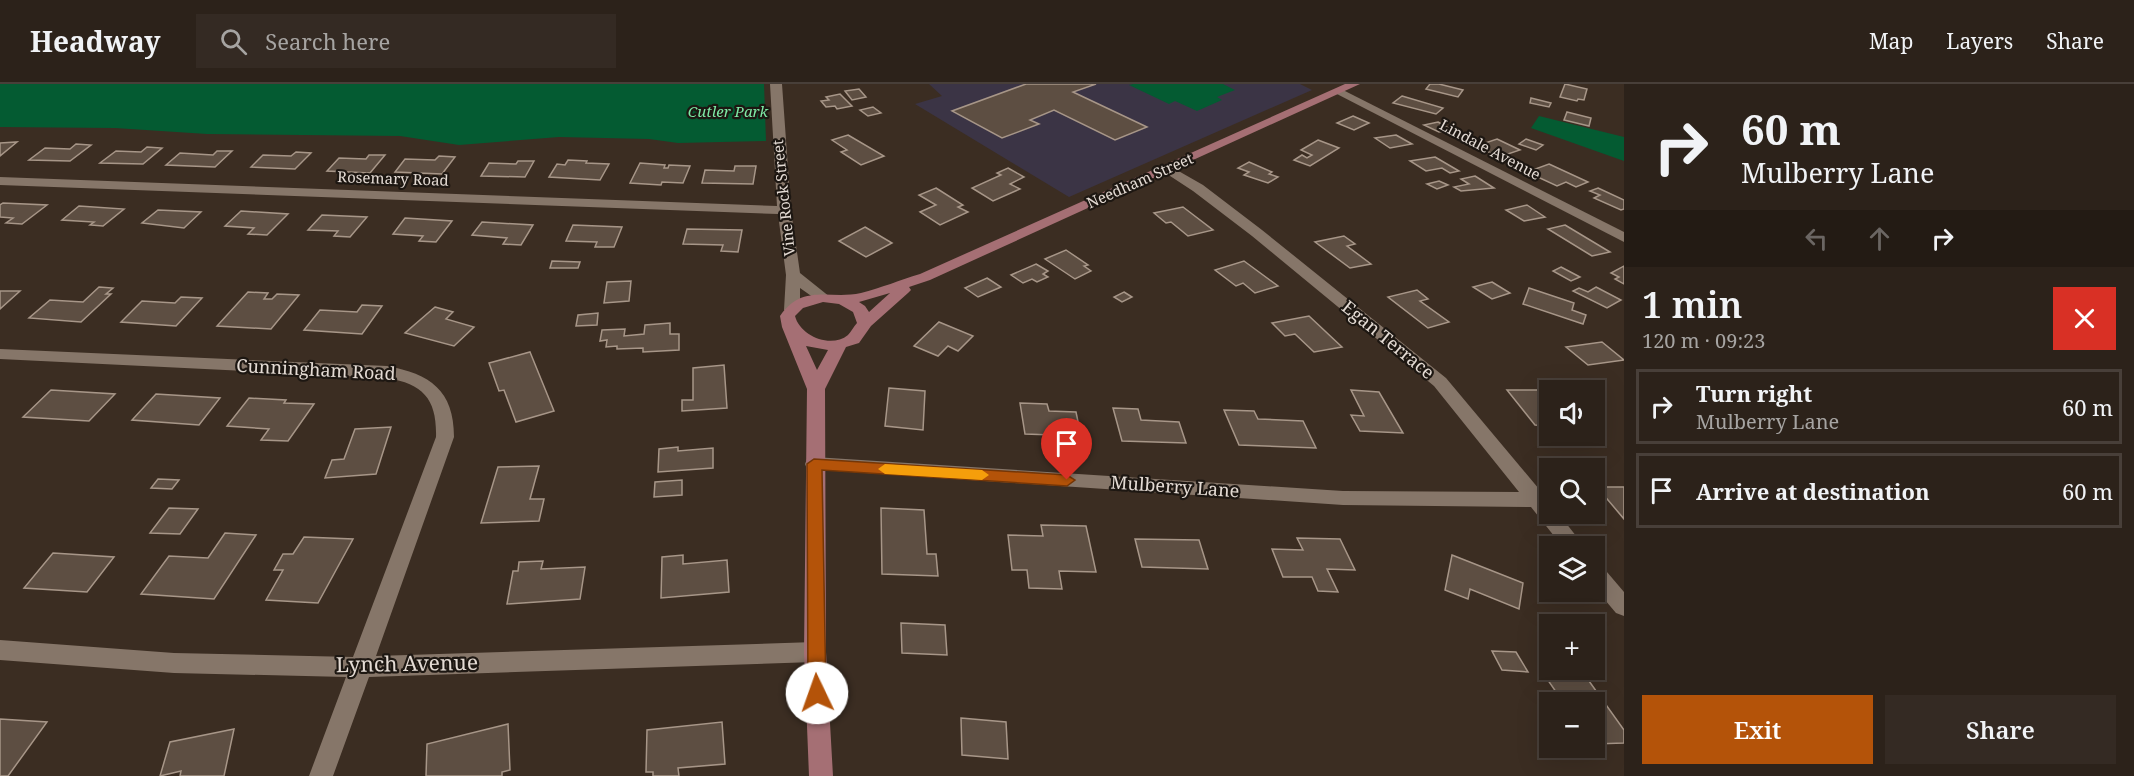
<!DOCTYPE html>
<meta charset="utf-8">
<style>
:root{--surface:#2c221a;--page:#342a23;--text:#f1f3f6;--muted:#a6a4a2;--line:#483f39;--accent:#b45309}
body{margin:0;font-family:"Noto Serif",serif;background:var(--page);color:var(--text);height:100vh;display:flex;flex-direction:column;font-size:22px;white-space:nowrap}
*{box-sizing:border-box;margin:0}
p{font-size:20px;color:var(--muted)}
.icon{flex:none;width:33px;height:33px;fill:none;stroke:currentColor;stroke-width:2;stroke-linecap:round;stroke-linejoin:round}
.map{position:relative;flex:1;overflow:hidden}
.drawer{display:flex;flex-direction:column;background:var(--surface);width:510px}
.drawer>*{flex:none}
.guide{background:#2c221a;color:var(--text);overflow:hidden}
.buttons{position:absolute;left:1539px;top:296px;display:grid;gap:12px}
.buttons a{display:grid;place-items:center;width:66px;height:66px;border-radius:0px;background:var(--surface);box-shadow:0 6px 24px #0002,0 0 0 2px var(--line);font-size:30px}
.pin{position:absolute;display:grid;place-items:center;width:51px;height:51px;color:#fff;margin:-62px -26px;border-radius:50% 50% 50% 0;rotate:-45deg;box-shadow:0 0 6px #0007}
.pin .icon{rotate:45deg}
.me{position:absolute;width:66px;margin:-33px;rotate:357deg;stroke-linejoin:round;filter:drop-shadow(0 0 4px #0008)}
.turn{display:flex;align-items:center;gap:21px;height:126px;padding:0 18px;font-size:27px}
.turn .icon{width:78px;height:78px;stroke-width:2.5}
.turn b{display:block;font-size:42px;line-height:51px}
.lanes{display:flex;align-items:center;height:57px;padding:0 18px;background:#0003;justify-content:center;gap:30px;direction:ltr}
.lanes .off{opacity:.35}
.round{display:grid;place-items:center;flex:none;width:63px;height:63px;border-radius:0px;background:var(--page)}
.summary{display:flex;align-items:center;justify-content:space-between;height:102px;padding:0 18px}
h1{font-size:36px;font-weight:600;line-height:45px}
.primary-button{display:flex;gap:12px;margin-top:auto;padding:12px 18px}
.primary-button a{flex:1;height:69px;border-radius:0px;background:var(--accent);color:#fff;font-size:24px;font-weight:600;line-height:69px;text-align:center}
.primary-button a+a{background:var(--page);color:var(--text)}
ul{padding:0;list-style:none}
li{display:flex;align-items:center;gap:18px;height:75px;margin:0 12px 9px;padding:0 6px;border:3px solid var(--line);border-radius:0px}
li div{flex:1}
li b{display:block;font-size:22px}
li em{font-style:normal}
header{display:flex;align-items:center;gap:36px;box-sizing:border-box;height:84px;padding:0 30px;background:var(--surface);border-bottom:2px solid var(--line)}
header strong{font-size:28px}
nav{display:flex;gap:33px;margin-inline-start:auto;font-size:21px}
.search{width:420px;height:54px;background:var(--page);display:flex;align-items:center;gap:15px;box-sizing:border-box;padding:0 21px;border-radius:0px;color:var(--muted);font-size:22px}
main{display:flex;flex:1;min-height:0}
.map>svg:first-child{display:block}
</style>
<header>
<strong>Headway</strong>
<div class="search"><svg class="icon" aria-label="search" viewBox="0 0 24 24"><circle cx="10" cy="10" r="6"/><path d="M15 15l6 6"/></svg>Search here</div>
<nav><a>Map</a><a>Layers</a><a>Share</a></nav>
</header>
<main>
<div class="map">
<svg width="1624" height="692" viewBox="0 0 1624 692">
<rect width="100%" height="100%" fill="#3b2d22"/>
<!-- education -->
<polygon fill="#3b3445" points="929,0 1300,0 1312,6 1069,113 915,20 942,12"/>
<!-- green -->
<g fill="#045b32">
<polygon points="0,0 764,0 766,57 678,59 649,55 559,53 459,61 400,52 207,50 115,44 0,43"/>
<polygon points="1133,0 1223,0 1235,6 1217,13 1222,16 1197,27 1175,17 1169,20 1129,1"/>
<polygon points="1539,32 1624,53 1624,77 1531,44"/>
</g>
<!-- building -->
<g fill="#5d4e42" stroke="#a79688" stroke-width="1.5">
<polygon points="1026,0 1096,0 1073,8 1147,43 1115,56 1054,26 1030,36 1039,40 1002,54 952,27"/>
<polygon points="1430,0 1439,0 1463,6 1458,13 1426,5"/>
<polygon points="1565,0 1587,5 1584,16 1578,15 1577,17 1560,13"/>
<polygon points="859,5 866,13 852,16 845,7"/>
<polygon points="840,10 852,22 837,25 835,22 826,23 821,17 829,16 826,13"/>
<polygon points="1402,12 1443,24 1436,30 1393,19"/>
<polygon points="1531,14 1551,19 1549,23 1530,19"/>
<polygon points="873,23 881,29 868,32 860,26"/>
<polygon points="1567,28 1591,34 1589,42 1564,36"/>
<polygon points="1353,32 1369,39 1354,46 1337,39"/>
<polygon points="1438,38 1452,46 1439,48 1424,41"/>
<polygon points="848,51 884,72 861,81 841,68 847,66 832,56"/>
<polygon points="1396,51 1412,60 1390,64 1375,54"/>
<polygon points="1497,55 1520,66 1499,73 1476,62"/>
<polygon points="1526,55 1543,61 1536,66 1519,60"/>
<polygon points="1318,56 1339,64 1310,82 1294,76 1302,71 1307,74 1312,71 1301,66"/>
<polygon points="17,58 0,72 0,59"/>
<polygon points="76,60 91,61 70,77 29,76 45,64 70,65"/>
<polygon points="147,63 162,64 143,80 100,79 116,67 141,68"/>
<polygon points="217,67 232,67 215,83 166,81 180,69 213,71"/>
<polygon points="296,68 311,69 295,85 251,83 263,71 291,72"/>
<polygon points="369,71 385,71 370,89 327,87 339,74 366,75"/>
<polygon points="439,72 455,73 442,90 395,88 405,75 435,76"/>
<polygon points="1435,73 1459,87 1450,89 1442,84 1426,87 1410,77"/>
<polygon points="568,76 587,77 586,79 609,80 600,96 549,93 557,80 565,81"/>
<polygon points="518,77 534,77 525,93 481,92 489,79 516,80"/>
<polygon points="1249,78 1272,88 1269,90 1278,93 1268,99 1244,91 1249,88 1238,84"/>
<polygon points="640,79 665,81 664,84 668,84 669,81 690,82 683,99 662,98 661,101 630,99"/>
<polygon points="1549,80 1588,98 1576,103 1566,98 1557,102 1527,88"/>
<polygon points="735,82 756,82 753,100 702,99 705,86 734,87"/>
<polygon points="1008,84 1024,93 1010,100 1020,105 993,117 972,104 1001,91 997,89"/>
<polygon points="1475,92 1494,104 1461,107 1454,103 1469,100 1461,95"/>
<polygon points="1439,97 1448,101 1437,105 1427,100"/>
<polygon points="936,104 963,121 958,123 968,128 940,141 920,128 936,121 919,111"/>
<polygon points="1598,104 1624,116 1624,125 1621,126 1594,114 1600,111 1590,107"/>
<polygon points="3,119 47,121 22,140 6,139 13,134 0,133 0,121"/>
<polygon points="1527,121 1545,133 1524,137 1506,126"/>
<polygon points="79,122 124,125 103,142 90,141 94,138 62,136"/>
<polygon points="1183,123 1213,146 1188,152 1171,138 1166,139 1154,129"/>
<polygon points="158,126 201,128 184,144 142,139"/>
<polygon points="241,127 288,130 267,151 248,150 254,144 225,142"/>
<polygon points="322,131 367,133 350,153 334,152 338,147 308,146"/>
<polygon points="405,134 452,137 436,158 419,157 423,152 393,150"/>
<polygon points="482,138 533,141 521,161 503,160 507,154 472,151"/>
<polygon points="573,141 622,143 614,163 595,163 597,158 566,157"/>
<polygon points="1565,141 1610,168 1592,172 1548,145"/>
<polygon points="865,143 892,159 866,173 839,157"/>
<polygon points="687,145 742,146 738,168 721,167 723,161 683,160"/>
<polygon points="1344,152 1355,160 1347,162 1371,180 1350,184 1315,158"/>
<polygon points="1066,166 1088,181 1084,182 1091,187 1075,195 1045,175"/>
<polygon points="552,177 580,178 578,184 550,184"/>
<polygon points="1244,177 1278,202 1255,209 1243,199 1236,202 1215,186"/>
<polygon points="1036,180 1048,187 1043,190 1048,193 1037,198 1032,195 1023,199 1011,191"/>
<polygon points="1624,182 1624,200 1615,195 1619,193 1611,189"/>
<polygon points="1561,183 1580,193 1571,197 1553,187"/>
<polygon points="987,194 1001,203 978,213 965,204"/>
<polygon points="631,197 629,217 604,219 607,198"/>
<polygon points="1492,198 1510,209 1492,215 1473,203"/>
<polygon points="99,203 113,204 106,210 111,210 81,238 29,234 50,216 83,218"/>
<polygon points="1596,203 1621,216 1607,224 1573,207 1579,204 1588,208"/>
<polygon points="1529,204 1574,219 1572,226 1586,231 1583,240 1523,220"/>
<polygon points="1417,206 1428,215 1420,217 1449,238 1428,244 1388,213"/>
<polygon points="0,207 20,207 0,225"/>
<polygon points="248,208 268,209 264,215 272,215 277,210 299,211 271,245 217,242"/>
<polygon points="1124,208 1132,213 1122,218 1114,213"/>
<polygon points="181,213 202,214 176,242 121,238 142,217 175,219"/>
<polygon points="362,221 382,222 362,250 304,246 320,226 357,228"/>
<polygon points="435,223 453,228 446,235 474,243 454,262 405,249"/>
<polygon points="598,229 597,241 576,242 578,231"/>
<polygon points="1309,232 1342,263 1314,268 1295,250 1285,252 1272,239"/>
<polygon points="939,238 973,252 958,267 948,262 938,272 914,262"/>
<polygon points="670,239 670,250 679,250 679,266 643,268 643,264 617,265 617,262 606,263 607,256 600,257 602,246 625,245 624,252 644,250 645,241"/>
<polygon points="1602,258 1624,276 1588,281 1566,263"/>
<polygon points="530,268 554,327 516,338 504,306 499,307 489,279"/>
<polygon points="724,281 727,324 682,327 682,316 693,316 693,284"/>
<polygon points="889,304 925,307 923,346 885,342"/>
<polygon points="51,306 115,310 89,337 23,333"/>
<polygon points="1351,306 1379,308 1403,349 1360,347 1351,331 1364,332"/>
<polygon points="1507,306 1544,306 1550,312 1550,319 1547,319 1550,321 1550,342 1535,341"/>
<polygon points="156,310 220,314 199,341 132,336"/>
<polygon points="249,314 286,316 284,319 314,320 288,357 261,356 269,345 227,342"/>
<polygon points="1020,319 1047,320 1049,327 1076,328 1081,352 1025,350"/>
<polygon points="1113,324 1138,325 1141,336 1179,338 1186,359 1122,357"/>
<polygon points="1224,326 1254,327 1258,335 1303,337 1316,364 1239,361"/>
<polygon points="391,343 376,390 325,394 332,376 344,375 355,345"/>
<polygon points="678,363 678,367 713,364 713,384 658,388 659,365"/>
<polygon points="539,382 530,415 544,415 539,437 481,439 498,383"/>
<polygon points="158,395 179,396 172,405 151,404"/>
<polygon points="682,396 682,411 654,413 655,398"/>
<polygon points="1597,403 1624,403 1624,435"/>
<polygon points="169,424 198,425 180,450 150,449"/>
<polygon points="881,424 924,426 927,470 936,470 938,492 882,490"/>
<polygon points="1041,441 1086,442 1096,488 1059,487 1062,505 1029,504 1027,486 1012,486 1008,451 1043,452"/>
<polygon points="225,449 256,451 214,515 141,510 169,472 208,474"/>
<polygon points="304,453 353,455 318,519 266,516 283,486 274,486 283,470 293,470"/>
<polygon points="1297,454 1340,455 1355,486 1327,485 1338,508 1318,507 1312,493 1283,493 1272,465 1303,466"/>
<polygon points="1135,455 1199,456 1208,485 1142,483"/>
<polygon points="53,469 114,473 87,508 24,504"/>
<polygon points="683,471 683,480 727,476 729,508 661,514 662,473"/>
<polygon points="1452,471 1523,499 1519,525 1470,505 1468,515 1445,506"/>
<polygon points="543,477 541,485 585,483 580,515 507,520 513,487 518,487 519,478"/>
<polygon points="901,539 945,541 947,571 902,569"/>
<polygon points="1492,567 1516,568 1528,588 1502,586"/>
<polygon points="1584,590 1624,646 1624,659 1594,660 1594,618 1563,618 1545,592"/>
<polygon points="961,634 1006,638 1008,675 962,671"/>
<polygon points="0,635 47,638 8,692 0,692"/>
<polygon points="722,638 725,680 678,684 679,692 653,692 653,688 646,688 647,646"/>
<polygon points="508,640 510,686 502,688 502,692 426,692 427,660"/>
<polygon points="234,645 224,692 180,692 181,687 160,692 170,658"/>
</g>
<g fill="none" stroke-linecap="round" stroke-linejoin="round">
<!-- minor -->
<g fill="#867669" fill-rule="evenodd">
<polygon points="770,0 782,0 791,126 800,189 830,213 827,216 817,216 800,204 800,226 792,231 784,226 786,191 778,130 0,101 0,93 777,122"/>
<polygon points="1339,4 1624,148 1624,158 1335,9 1333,7"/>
<polygon points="1168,81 1203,101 1262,146 1446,294 1544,411 1550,418 1550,429 1558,429 1584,462 1562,462 1531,423 1343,421 807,385 805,380 807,375 814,373 1343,407 1519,408 1434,302 1252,152 1193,107 1164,88 1162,85 1164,82"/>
<path d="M0,265L387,282C430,290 454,306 454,353L376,572L815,558L823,561L826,568L823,575L815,578L369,593L333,692H309L346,593L174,589L0,576V556L174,569L353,573L436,353C437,316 424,300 387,294L0,275Z"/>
<polygon points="1594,479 1601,481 1624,508 1624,532 1616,529 1594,503"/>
</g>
<!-- secondary -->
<path fill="#a56f74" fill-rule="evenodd" d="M1345,0H1360L930,196L909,203L911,206L908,209L871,242L859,259L846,263L825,305L826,568L833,692H809L804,568L807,305L782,243L780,232C803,199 830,216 861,209C881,204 900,196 920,190ZM890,209L869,228L865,222L859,218ZM823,218L839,220L853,228L857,239C854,242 851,248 848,251C831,265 800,252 795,232L803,224ZM806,262L828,266L817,286Z"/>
</g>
<!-- route -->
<polygon fill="#b45309" stroke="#753606" stroke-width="1.5" points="814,375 1067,391 1075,396 1067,402 822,386 826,609 823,615 817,617 810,615 808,609 807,380"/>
<!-- slow -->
<polygon fill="#f59e0b" points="885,380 982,386 989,391 982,396 885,390 878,385"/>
<g text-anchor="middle" stroke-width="4.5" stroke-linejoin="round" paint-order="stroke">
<!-- far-park labels -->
<g font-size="15" font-style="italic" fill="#7eeaa6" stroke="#1d1712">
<text x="728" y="33">Cutler Park</text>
</g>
<!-- far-street labels -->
<g font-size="15" fill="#e4dbd4" stroke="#1d1712">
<text transform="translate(1490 66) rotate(28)" y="5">Lindale Avenue</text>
<text transform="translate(393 95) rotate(2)" y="5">Rosemary Road</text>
<text transform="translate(1140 97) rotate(-24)" y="5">Needham Street</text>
<text transform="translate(784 114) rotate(-96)" y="5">Vine Rock Street</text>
</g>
<!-- street labels -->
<g font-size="18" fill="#e4dbd4" stroke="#1d1712">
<text transform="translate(1388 256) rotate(39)" y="6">Egan Terrace</text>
<text transform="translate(316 286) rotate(3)" y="6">Cunningham Road</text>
<text transform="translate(1175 403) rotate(4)" y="6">Mulberry Lane</text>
</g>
<!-- near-street labels -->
<g font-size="21" fill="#e4dbd4" stroke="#1d1712">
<text transform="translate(407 580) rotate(-1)" y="7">Lynch Avenue</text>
</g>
</g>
</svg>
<div class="buttons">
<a><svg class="icon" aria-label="sound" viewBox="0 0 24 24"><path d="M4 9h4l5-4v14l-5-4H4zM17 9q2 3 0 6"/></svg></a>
<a><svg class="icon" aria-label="search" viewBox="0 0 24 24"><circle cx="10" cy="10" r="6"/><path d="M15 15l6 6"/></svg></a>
<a><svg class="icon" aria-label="layers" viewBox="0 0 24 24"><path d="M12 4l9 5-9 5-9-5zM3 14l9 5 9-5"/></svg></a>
<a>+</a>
<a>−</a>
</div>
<div class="pin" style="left:1067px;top:396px;background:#d93025"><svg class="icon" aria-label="arrive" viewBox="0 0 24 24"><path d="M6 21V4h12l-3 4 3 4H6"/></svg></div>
<svg class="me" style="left:817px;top:609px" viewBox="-20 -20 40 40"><circle r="19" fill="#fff"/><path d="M0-13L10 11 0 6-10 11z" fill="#b45309"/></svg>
</div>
<section class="drawer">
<div class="guide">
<div class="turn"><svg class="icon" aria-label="right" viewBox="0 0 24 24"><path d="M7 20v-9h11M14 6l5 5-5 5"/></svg><div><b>60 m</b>Mulberry Lane</div></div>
<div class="lanes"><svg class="icon off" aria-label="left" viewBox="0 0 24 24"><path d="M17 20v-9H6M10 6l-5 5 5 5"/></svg><svg class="icon off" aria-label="ahead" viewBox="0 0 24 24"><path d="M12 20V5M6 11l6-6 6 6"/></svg><svg class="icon" aria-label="right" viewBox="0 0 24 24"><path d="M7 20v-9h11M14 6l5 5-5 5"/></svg></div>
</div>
<div class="summary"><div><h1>1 min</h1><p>120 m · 09:23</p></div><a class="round" style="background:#d93025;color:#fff"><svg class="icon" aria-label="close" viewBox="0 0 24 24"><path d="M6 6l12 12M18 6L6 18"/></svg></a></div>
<ul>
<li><svg class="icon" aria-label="right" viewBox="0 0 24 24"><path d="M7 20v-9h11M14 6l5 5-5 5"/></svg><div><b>Turn right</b><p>Mulberry Lane</p></div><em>60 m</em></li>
<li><svg class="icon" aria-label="arrive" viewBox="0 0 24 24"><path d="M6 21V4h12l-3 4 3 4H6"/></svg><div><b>Arrive at destination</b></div><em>60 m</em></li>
</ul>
<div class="primary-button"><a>Exit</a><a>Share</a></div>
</section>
</main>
